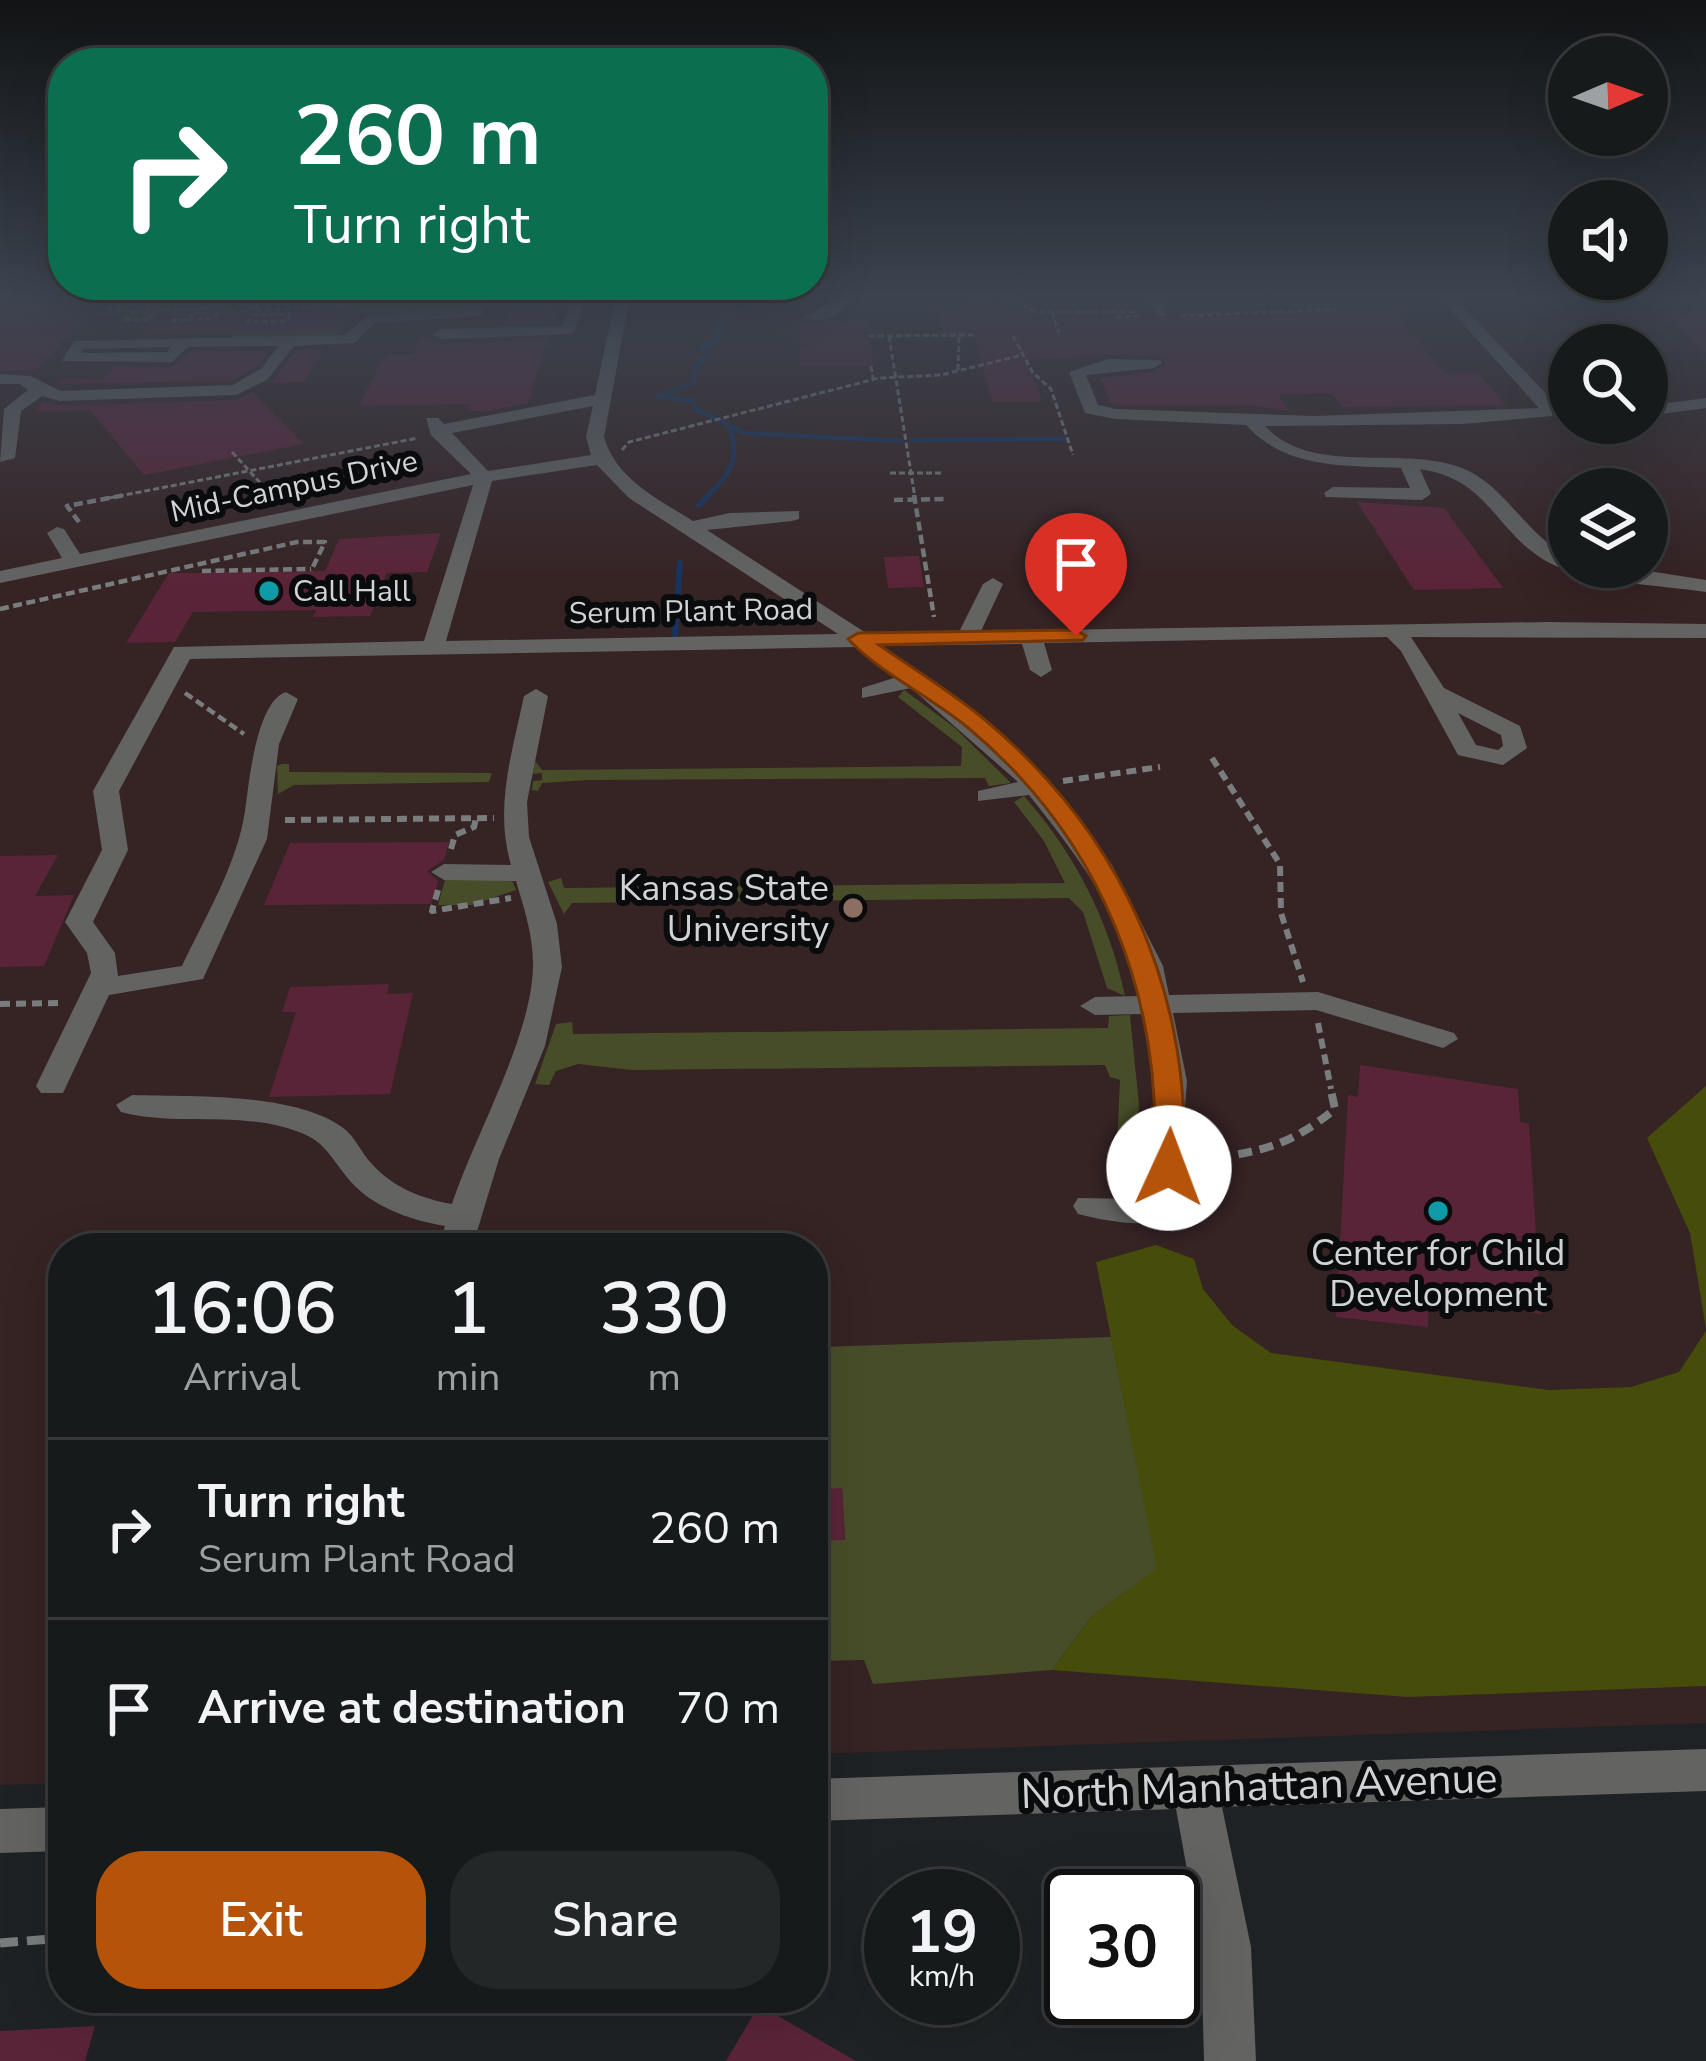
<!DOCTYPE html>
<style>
:root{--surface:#171a1b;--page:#242728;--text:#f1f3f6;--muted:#9ea1a3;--line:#36383a;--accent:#b45309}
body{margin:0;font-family:"Nunito Sans",sans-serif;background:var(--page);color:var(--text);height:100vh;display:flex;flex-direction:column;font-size:45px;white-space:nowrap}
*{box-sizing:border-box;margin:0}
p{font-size:39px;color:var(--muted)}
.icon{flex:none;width:66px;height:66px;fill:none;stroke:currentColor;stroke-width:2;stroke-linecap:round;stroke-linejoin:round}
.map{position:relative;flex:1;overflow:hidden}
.panel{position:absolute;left:48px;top:1233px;width:780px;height:780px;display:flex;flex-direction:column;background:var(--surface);border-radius:48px;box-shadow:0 12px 48px #0002,0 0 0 3px var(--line)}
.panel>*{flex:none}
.banner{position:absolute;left:48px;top:48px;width:780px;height:252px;border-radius:48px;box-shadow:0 12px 48px #0002,0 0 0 3px var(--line);background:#0b6e4f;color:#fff;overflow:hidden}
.needle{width:78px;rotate:88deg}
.fabs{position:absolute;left:1548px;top:36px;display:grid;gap:24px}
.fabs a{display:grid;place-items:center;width:120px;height:120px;border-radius:50%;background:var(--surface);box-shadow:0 12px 48px #0002,0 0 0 3px var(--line);font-size:60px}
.speed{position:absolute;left:864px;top:1869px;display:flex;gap:24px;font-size:60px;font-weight:700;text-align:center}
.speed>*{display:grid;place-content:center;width:156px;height:156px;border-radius:50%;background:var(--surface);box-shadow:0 12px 48px #0002,0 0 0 3px var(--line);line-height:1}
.speed small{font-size:30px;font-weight:400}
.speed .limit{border:6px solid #111;border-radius:18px;background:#fff;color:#111}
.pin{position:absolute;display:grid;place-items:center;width:102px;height:102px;color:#fff;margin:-123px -51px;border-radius:50% 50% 50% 0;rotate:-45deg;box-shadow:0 0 12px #0007}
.pin .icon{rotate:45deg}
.me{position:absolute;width:132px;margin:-66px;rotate:2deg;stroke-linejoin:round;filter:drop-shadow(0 0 9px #0008)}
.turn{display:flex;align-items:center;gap:42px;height:252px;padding:0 48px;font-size:54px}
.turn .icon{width:156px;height:156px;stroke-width:2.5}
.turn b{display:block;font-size:84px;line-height:102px}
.eta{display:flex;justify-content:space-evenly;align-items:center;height:204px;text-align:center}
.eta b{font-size:72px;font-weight:600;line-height:84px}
.action{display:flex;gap:24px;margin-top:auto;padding:24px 48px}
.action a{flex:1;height:138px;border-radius:48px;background:var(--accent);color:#fff;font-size:48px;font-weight:600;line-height:138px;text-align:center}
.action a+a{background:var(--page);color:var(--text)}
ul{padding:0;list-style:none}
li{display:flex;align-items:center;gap:36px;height:180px;padding:0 48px;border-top:3px solid var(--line)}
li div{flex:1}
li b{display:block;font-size:45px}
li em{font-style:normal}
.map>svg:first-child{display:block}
</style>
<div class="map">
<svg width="1706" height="2061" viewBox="0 0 1706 2061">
<rect width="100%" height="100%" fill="#1f2224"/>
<!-- education -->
<path fill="#362324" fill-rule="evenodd" d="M0,295H1706V1723L813,1754V1248H63V1783L0,1785ZM1569,345H1647V423H1569ZM1569,489H1647V567H1569Z"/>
<!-- green -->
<g fill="#484d29">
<polygon points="115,295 482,295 473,309 348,314 335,339 229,340 247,315 117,322 121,315 96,315"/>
<polygon points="904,690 954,727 1011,783 989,786 985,778 588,780 542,783 538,791 532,790 533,781 542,780 542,773 533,774 535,761 542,770 961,766 962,747 898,697"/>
<polygon points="282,764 289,764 289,772 492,773 489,782 294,785 278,794 277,766"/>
<path d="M1024,796C1074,852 1110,922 1125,996L1107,988L1083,912L1069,898L572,903L564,914L548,882L561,878L564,888L1065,883L1044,841L1014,802Z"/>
<polygon points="446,876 511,878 516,890 472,905 438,905"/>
<polygon points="1130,1015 1139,1105 1132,1195 1115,1187 1120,1080 1110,1077 1105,1065 632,1070 578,1064 556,1071 549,1085 535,1084 556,1024 572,1022 573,1034 1108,1028 1109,1016"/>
<polygon points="1111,1337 1158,1569 1093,1615 1052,1670 873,1684 864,1660 813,1661 813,1619 824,1618 820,1541 845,1539 842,1489 827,1489 821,1347"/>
</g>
<!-- forest -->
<g fill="#464c0a">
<polygon points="1706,1086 1706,1329 1690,1233 1647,1138"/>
<polygon points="1156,1245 1194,1259 1203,1289 1232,1325 1271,1353 1549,1390 1631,1387 1679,1372 1706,1331 1706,1686 1408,1697 1052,1670 1093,1615 1157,1569 1096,1262"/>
</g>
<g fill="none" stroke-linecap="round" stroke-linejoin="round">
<!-- stream-far1 -->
<g stroke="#17335e" stroke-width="4.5">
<polyline points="667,393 694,382 696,366 709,354 701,349 716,340 724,317 769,295"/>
<polyline points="656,396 693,401 696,409 744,433 902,441"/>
<polyline points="912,440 1064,439"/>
<path d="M706,498C729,474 741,462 730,428"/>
</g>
<!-- stream -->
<g stroke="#17335e" stroke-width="6">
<polyline points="699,505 709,495"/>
<polyline points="675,635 680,563"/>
</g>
</g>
<!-- building -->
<g fill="#5a2438">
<polygon points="0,295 106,295 36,370 0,370"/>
<polygon points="516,295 561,295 553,322 506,323"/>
<polygon points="964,296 994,296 998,310 1027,310 1031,320 1365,316 1361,311 1392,311 1445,373 1477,372 1506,405 1342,407 1332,393 1278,394 1289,411 1248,405 1117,405 1111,403 1100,378 1154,372 1166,364 1160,356 1108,355 1027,360 1042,401 992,401 974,337 944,337 938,311 968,311"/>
<polygon points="352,306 338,331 140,335 159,312"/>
<polygon points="1659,315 1706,315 1706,352"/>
<polygon points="868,321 873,366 800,366 799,322"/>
<polygon points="421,338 441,344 547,339 528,403 488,411 467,411 470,404 359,406 381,362 390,355 413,355"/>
<polygon points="324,349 305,382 271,383 296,350"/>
<polygon points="190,351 269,351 259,365 232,381 58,384 62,379 103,379 114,366 172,367"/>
<polygon points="252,392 304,444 144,475 90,410 35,411 43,401 60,406 236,400"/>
<polygon points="1357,502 1444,508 1503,588 1414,590"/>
<polygon points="441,533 427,572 387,573 370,616 313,617 316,610 193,612 175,642 126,643 169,573 325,571 339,539"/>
<polygon points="919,556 924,587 888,588 884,557"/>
<polygon points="449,842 444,860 427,871 438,881 431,904 264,905 290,843"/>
<polygon points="58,855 35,896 74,895 44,966 0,967 0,856"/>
<polygon points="389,984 387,994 413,993 390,1094 269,1097 296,1012 282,1012 290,987"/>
<polygon points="1360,1065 1518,1089 1520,1122 1529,1124 1541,1314 1448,1299 1448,1306 1429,1303 1428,1327 1336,1317 1348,1095 1358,1097"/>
<polygon points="842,1488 845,1540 813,1541 813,1490"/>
<polygon points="759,2005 856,2061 726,2061"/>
<polygon points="95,2026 85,2061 0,2061 0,2031"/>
</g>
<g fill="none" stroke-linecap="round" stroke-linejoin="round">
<!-- path-far4 -->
<g stroke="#7a7d7e" stroke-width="3" stroke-dasharray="6 3" stroke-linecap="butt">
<path d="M129,295L126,299C165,315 210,313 248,295"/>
<polyline points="197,295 268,295"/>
<polyline points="997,295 1038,312 1138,312"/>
<polyline points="127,296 180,296"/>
<polyline points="257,296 243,303 259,307"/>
<polyline points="126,299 114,300 149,310"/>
<polyline points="231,302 260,311 363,304"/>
<polyline points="320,304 329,295"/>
<polyline points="120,305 109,308 149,314"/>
<polyline points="286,305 296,295"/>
<polyline points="136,311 123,320 147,320 155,311"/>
<polyline points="174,312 186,298"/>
<polyline points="1052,312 1059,333"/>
<polyline points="194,313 188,320 214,318 219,310"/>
<polyline points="195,313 247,311"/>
<polygon points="291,314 286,321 248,322 253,315"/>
<polyline points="1180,316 1337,309"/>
<polyline points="1116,317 1143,316"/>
<polyline points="171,320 188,320"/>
<polyline points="869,336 974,335"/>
<polyline points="889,336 915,498"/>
<polyline points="1013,336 1033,373 1051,389 1073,455"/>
<polyline points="871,366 873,379"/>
<polyline points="958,370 959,336"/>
<polyline points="622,450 629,442 879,378 941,375 1022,355"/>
<polyline points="232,452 274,498"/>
<polyline points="890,473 943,473"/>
<polyline points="109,498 418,438"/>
</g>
<!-- path-far3 -->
<g stroke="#7a7d7e" stroke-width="4.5" stroke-dasharray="9 4.5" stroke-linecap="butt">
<polyline points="271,495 275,499"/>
<polyline points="914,495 934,617"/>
<polyline points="894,500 948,499"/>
<polyline points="79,522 67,506 125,495"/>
<polyline points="202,571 311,569"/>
<polyline points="0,609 297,542 325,542 311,571"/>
<polyline points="185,693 244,734"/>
</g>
<!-- path-far2 -->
<g stroke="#7a7d7e" stroke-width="6" stroke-dasharray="10 6" stroke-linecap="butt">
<polyline points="1212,758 1280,864 1281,913 1303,982"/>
<polyline points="1063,781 1160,767"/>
<polyline points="285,820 494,818"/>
<polyline points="451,849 455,835 474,827 476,818"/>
<polyline points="438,890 432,911 511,898"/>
<polyline points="0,1004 62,1003"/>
<polyline points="1318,1023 1331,1089"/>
</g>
<!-- path-far1 -->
<path stroke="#7a7d7e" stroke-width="8" stroke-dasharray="14 8" stroke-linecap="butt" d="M1197,1167L1206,1160C1264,1150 1288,1147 1335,1109L1330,1086"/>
<!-- path -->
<polyline stroke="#7a7d7e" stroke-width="9" stroke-dasharray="18 9" stroke-linecap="butt" points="0,1943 63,1938"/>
<!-- minor -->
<g fill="#636362" fill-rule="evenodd">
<path d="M482,295H496L481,316L375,323L354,343L294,346L267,380L236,395L60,401L42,396L21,411L15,458L0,462L4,409L28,390L20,384H0V374L30,376L61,391L233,385L262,368L278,346L188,347L172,362L62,361L74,341L344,335L371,314L471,309ZM171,347L167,352L81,353L84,349Z"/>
<polygon points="574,295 588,295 573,334 441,339 433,334 441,329 562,326"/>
<path d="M616,295H630L604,437C616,479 658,499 693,521L730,513L799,511V519L792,521L707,530L866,633L959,632L983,584L993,578L1003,584L981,631L1549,622L1706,624V638L1411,637L1444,688L1520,726L1527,748L1503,765L1458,755L1401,651L1387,637L1044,643L1052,670L1041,677L1030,670L1022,644L883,646L946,691L1048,781L1112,865L1163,966L1169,995L1318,992L1454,1033L1458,1039L1443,1048L1316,1010L1173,1013L1187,1081L1177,1212L1172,1220C1145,1228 1105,1221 1078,1214L1073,1206L1078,1198L1144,1199L1156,1081L1143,1014L1095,1015L1080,1006L1095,997L1140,996C1126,919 1077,855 1029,795L978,801V791L1018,782L911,688L862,698V688L897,677L856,647L190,659L119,791L128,850L93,922L115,953L118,976L182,966C205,917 237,865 245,811C249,783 256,702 286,692L298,699L279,744L267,839L203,979L109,995L63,1093H41L36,1086L91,973L87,953L65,922L102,850L93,791L174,647L424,641L473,485L0,583V571L62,558L47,533L57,527L64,529L80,554L471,474L431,435L426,418H438L444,424L595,395ZM593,406L586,437L591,455L488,471L452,433ZM597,465L629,498L838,634L446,641L492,481ZM1458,713L1501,735L1503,746L1498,750L1476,745Z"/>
<path d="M845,295H862C847,309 823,328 803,317Z"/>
<polygon points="1145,295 1159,295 1167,316 1157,316"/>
<path d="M1437,295H1452L1554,402L1552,416L1463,424L1265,426C1311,475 1394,447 1453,465C1504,479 1523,535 1569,556V567H1623L1706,580V592C1660,585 1582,583 1544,560C1494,529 1488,479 1420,469L1431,494L1422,500L1326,497L1324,493L1333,487L1410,488L1401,468C1345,465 1287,470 1246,425L1116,419L1085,413L1069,372L1108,359L1160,360L1162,363L1154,368L1086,375L1098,405L1116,409L1314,416L1539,408Z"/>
<polygon points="1706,398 1706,408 1647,416 1647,406"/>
<path d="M536,689L548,696L527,802L529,837L557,924L562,967L545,1046L499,1159L472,1248H438L445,1226C409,1220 369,1206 346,1176C330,1156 324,1141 299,1132C242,1110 178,1127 121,1112L116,1105L132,1095C191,1097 292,1092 342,1127C355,1136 360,1151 371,1163C392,1187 422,1199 452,1204C475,1134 533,1035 533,964C533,935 524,908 516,881L444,880L431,872L444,864L511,865C494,807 512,754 524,696Z"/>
<polygon points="1706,1749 1706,1791 1222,1807 1251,1947 1256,2061 1204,2061 1201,1947 1176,1809 813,1821 813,1779"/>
<polygon points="63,1807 63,1851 0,1853 0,1809"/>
</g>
</g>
<!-- sky -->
<linearGradient id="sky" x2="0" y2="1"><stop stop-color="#111314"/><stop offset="0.51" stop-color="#3c4450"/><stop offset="1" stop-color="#3c4450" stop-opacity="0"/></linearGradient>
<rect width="1706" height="583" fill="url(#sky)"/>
<!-- route -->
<path fill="#b45309" stroke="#753606" stroke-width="3" d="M1076,630L1086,636L1083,640L879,645C914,669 951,692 984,719C1122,834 1191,990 1184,1168L1169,1178L1154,1168C1164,997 1101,838 967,727C930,696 881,674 848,639L858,633Z"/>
<!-- markers -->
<g fill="#0f9aa8" stroke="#0a0b0c" stroke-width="4.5">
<circle cx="269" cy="591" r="12"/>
<circle cx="1438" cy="1211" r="12"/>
</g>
<circle fill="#8d6e63" stroke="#0a0b0c" stroke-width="4.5" cx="853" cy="908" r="12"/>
<g text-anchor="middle" stroke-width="12" stroke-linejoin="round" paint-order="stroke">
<!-- far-street labels -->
<g font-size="30" fill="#d1d3d4" stroke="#0a0b0c">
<text transform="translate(294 486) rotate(-12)" y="10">Mid-Campus Drive</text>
<text transform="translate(691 611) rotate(-1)" y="10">Serum Plant Road</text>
</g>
<!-- far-poi labels -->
<g font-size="30" fill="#d1d3d4" stroke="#0a0b0c" text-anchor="start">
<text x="293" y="601">Call Hall</text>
</g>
<!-- poi labels -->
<g font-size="36" fill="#d1d3d4" stroke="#0a0b0c" text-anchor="end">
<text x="829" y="900">Kansas State<tspan x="829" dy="41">University</tspan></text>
<text x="1438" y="1265" text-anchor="middle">Center for Child<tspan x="1438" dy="41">Development</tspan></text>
</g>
<!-- near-street labels -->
<g font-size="42" fill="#d1d3d4" stroke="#0a0b0c">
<text transform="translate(1259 1785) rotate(-2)" y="15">North Manhattan Avenue</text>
</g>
</g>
</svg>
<div class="fabs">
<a><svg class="needle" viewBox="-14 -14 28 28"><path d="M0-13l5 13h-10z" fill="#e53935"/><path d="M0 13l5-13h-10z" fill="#9ea1a3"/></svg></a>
<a><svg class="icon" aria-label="sound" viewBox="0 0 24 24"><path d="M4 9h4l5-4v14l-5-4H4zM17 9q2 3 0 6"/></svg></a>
<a><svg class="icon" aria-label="search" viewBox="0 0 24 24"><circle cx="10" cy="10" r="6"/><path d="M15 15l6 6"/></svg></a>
<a><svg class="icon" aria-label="layers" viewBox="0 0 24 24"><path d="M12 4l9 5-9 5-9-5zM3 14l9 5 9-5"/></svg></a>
</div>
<div class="speed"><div>19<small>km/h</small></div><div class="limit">30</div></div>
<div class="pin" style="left:1076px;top:636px;background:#d93025"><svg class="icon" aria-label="arrive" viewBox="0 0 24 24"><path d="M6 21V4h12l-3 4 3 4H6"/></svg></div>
<svg class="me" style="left:1169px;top:1168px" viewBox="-20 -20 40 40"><circle r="19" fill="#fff"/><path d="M0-13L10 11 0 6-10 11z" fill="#b45309"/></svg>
<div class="banner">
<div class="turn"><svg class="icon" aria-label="right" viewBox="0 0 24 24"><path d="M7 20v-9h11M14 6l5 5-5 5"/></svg><div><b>260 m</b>Turn right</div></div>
</div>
<section class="panel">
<div class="eta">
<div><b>16:06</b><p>Arrival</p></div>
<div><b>1</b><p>min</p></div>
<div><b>330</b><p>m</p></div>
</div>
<ul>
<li><svg class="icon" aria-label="right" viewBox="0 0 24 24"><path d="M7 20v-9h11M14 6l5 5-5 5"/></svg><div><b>Turn right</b><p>Serum Plant Road</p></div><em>260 m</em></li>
<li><svg class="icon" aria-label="arrive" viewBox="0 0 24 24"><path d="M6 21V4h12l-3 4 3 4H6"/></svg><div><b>Arrive at destination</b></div><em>70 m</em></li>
</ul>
<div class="action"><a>Exit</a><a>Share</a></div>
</section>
</div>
